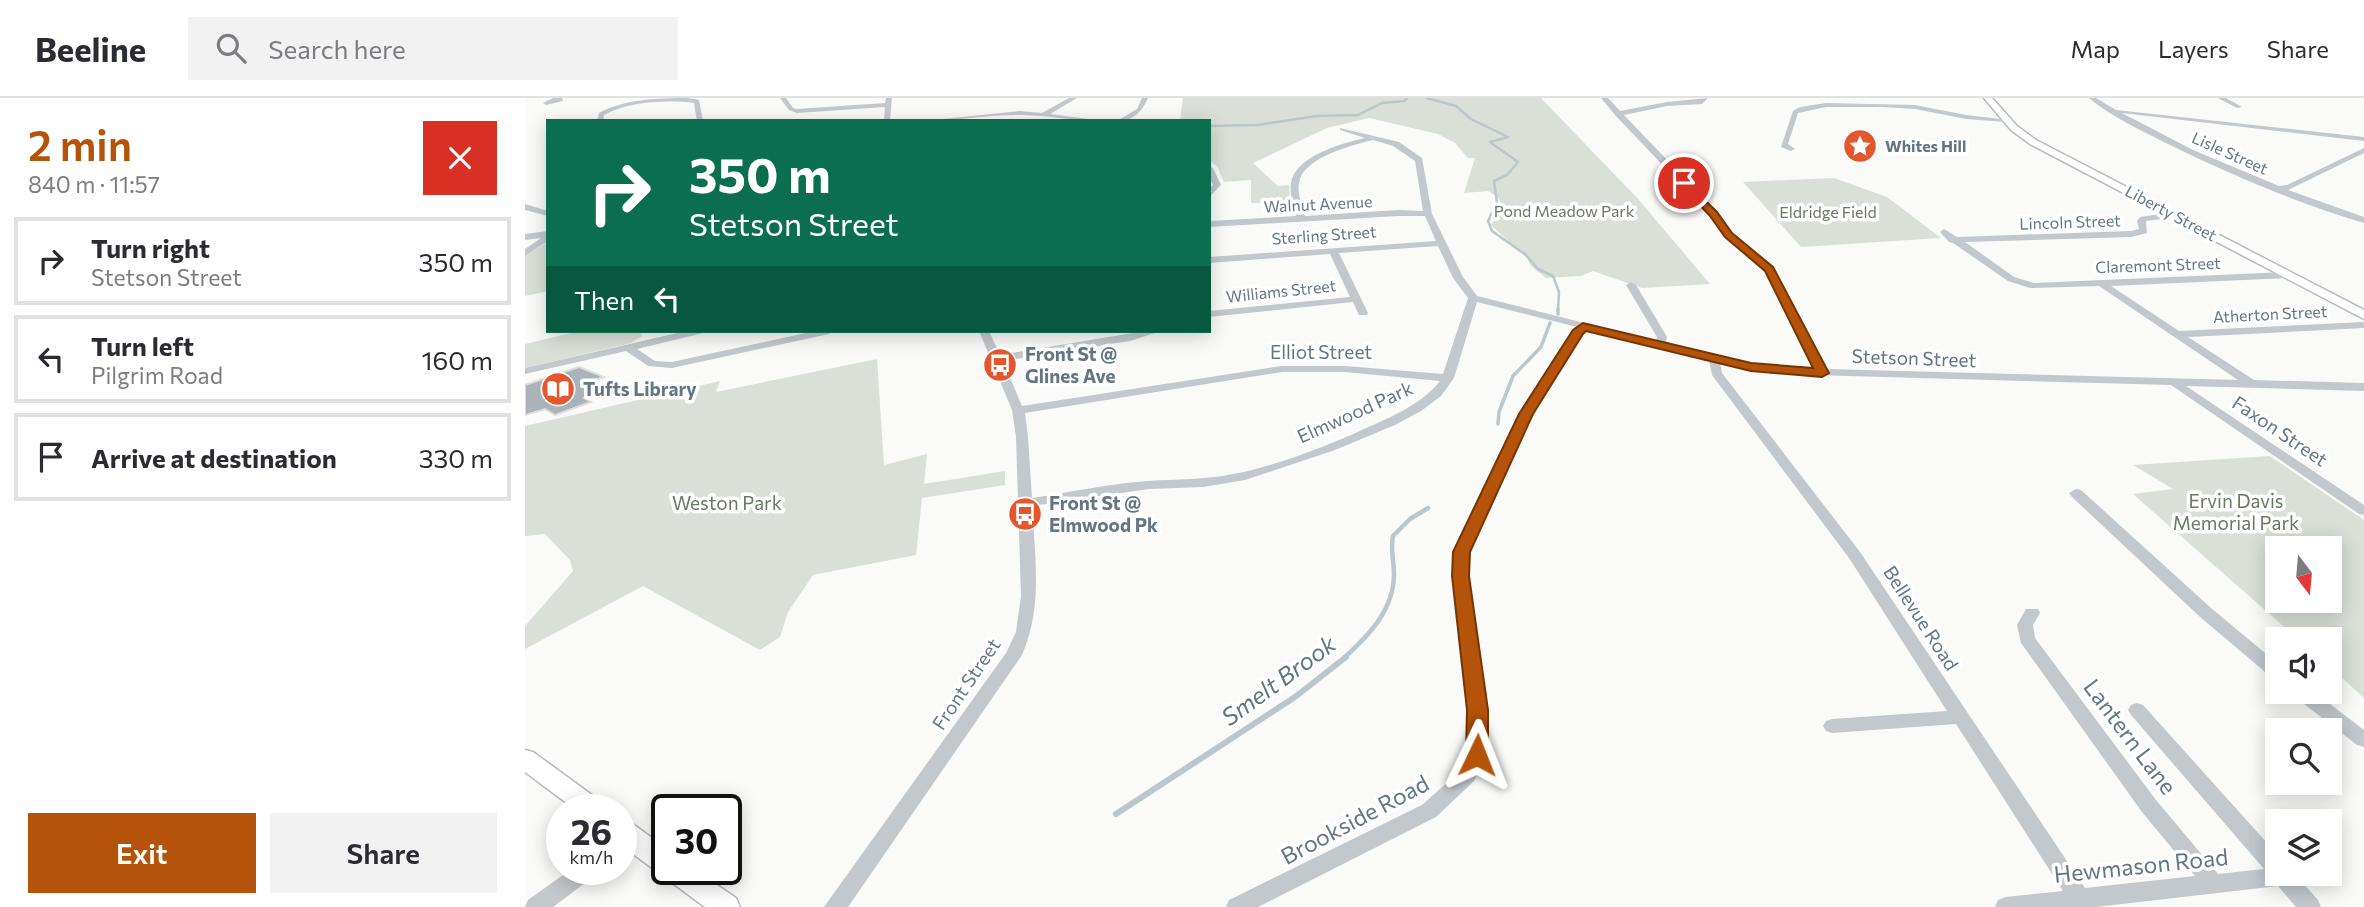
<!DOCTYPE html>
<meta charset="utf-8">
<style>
:root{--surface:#fff;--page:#f2f2f3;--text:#2b2b33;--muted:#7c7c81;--line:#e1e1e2;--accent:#b45309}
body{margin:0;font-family:Commissioner,sans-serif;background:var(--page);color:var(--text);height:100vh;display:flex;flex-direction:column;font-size:26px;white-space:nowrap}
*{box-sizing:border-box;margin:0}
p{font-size:23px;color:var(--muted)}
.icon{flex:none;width:38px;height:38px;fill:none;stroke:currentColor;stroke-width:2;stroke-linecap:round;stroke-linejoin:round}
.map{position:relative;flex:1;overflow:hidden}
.sheet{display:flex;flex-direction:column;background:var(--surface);width:525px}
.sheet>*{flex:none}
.banner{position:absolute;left:21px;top:21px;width:665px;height:214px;border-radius:0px;box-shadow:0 4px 18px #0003;background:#0b6e4f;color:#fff;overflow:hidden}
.needle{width:46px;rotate:164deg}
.controls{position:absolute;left:1740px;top:438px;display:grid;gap:14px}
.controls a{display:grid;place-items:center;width:77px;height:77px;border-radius:0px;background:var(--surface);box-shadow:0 4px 18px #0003;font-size:35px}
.speed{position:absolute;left:21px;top:696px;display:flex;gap:14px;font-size:35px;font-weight:700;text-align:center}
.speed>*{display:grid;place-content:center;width:91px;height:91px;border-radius:50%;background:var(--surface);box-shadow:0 4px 18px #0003;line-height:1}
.speed small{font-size:18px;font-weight:400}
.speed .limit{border:4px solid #111;border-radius:10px;background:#fff;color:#111}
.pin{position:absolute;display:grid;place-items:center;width:60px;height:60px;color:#fff;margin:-30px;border:4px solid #fff;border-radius:50%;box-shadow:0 2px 7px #0007}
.me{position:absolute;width:77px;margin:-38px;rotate:2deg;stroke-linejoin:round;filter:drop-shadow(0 0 5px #0008)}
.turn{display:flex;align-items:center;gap:24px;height:147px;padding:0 28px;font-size:32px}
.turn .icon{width:91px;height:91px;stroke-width:2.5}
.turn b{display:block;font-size:49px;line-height:60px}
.then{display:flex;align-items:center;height:66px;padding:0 28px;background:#0003;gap:14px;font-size:26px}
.round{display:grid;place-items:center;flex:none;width:74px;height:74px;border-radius:0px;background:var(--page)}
.overview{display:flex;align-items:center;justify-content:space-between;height:119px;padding:0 28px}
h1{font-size:42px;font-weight:600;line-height:52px;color:var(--accent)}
.action{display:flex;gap:14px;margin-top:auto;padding:14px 28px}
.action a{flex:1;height:80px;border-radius:0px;background:var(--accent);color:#fff;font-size:28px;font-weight:600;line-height:80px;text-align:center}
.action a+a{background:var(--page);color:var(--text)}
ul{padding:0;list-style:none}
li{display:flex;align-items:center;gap:21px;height:88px;margin:0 14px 10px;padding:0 14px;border:4px solid var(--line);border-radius:0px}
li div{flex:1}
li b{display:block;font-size:26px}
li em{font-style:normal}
header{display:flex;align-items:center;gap:42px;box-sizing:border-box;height:98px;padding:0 35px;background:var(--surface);border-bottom:2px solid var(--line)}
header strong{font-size:33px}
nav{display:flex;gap:38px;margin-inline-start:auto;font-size:24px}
.search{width:490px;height:63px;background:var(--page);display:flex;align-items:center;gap:18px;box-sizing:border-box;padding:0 24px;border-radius:0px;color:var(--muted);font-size:26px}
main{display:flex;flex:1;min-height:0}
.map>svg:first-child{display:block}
</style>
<header>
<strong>Beeline</strong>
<div class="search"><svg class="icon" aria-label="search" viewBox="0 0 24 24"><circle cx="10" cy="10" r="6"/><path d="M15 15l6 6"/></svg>Search here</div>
<nav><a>Map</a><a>Layers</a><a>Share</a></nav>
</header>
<main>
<section class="sheet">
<div class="overview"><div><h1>2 min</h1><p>840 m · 11:57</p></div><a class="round" style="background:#d93025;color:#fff"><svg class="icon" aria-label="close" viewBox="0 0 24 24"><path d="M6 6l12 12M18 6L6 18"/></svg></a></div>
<ul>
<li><svg class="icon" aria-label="right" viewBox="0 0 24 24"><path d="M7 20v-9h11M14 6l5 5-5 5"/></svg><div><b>Turn right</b><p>Stetson Street</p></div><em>350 m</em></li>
<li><svg class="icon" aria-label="left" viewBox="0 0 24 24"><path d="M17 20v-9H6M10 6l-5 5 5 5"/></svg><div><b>Turn left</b><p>Pilgrim Road</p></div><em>160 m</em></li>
<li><svg class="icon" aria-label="arrive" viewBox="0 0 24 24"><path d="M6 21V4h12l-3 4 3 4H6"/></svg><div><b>Arrive at destination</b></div><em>330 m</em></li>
</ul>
<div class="action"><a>Exit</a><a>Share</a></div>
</section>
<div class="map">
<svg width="1839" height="809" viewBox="0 0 1839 809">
<rect width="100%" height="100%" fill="#fafaf8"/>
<!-- green -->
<g fill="#dadfd7" fill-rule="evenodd">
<polygon points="658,0 1016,0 1114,102 1185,186 1117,190 1068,173 1056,178 1021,180 1006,168 1002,160 966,127 978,111 973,99 963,93 939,95 950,60 943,60 930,45 913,36 844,20 802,30 728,65 753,88 764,87 765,104 726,105 726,82 699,84 692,68 684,62 684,23 655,23"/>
<polygon points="1309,80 1362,99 1416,140 1276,149 1218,84"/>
<polygon points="23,144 23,193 0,198 0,158"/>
<polygon points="55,233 115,233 117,238 106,245 0,270 0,246"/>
<polygon points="352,261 359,367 402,356 399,386 480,373 480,387 397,400 391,457 288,477 263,514 255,539 235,552 118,488 0,551 0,528 48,473 45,462 20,436 0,438 0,328 195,283 191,294"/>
<path d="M1745,358L1839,422V600L1804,568V541H1773L1608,396L1648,391L1608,367ZM1752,450H1804V502H1752Z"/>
</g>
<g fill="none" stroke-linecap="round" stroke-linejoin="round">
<!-- stream-far3 -->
<g stroke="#bbc7cb" stroke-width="2.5">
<polyline points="902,0 931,8 946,21 983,39 965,44 993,64 982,77 969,83 972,104 963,123 967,133 1001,157 1013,171 1028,178 1034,194 1033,213"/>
<polyline points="684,28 732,27 792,18 833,17 857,5 879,3 882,0"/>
</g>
<!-- stream-far2 -->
<g stroke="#bbc7cb" stroke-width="3.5">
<polyline points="1033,216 1033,211"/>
<polyline points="973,326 974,314 988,278 1016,249 1025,225"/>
</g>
<!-- stream-far1 -->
<path stroke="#bbc7cb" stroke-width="4.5" d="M819,560C844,537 869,512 869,476C869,463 865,451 868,438L885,421L903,410"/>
<!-- stream -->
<polyline stroke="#bbc7cb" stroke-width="6" points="591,716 770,599 821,559"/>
</g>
<!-- building -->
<polygon fill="#aab3b9" stroke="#dcdcda" stroke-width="2" points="54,269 79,279 62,284 72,289 61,293 66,297 59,300 66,304 30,317 20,311 0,317 0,287"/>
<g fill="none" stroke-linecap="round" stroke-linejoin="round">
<!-- major casing -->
<g stroke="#b5babe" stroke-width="3">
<g id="major">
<polygon points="1459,0 1467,0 1492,28 1511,42 1839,212 1839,221 1505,46 1486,32"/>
<polygon points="0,652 8,654 78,705 81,712 51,712 0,674"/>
<polygon points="96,721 105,724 142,751 142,772 170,772 211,800 215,809 180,809 96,747"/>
</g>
</g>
<!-- minor -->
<g fill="#c3c8cc" fill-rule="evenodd">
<polygon points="28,0 37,0 38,3 21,7 18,5"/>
<path d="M163,0L174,2L178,23H172L169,5C141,2 105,3 79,17L78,23H72L74,15C100,1 133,0 163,0Z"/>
<polygon points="255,0 261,0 268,10 272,11 360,5 361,0 367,0 365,23 359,23 360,9 272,15 264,12"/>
<path d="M544,0H552L525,16L579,23C552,23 525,18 497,17C465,16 431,23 399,23L495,13L517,15Z"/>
<path d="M617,0H623C617,14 608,23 592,23L612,11Z"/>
<path d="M1076,0H1083L1095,13L1142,4L1183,0L1177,6L1142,8L1099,17L1192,114L1207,135L1248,169L1301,271L1713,282L1574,188L1505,190L1483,183L1428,145L1424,144L1415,134L1419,131L1432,139L1606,133L1614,131L1612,123L1615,119L1650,114L1654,117L1653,119L1621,123L1622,135L1606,139L1440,144L1489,179L1509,185L1764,174L1769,177L1764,180L1586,188L1654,233L1839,224V230L1663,239L1729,282L1839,285V293L1661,288L1839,407V417L1834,416L1646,287L1249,276L1195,265L1197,275L1335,454L1560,790L1670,778L1617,714L1496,545L1492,527L1501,511H1513L1515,515L1508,527L1510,540L1631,702L1693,776L1739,771L1606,617L1603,612L1606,607L1612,605L1618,607L1752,756V775H1769L1793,802L1796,809H1771L1753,788L1571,809H1470L1473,802L1481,799L1538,793L1431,626L1307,635L1301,633L1298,628L1301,623L1307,621L1422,613L1324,460L1187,277L1184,263L1061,232C1007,295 978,379 943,454V478L963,635L961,657L949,683L911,719L733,809H701L704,802L897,707L935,673L943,657L945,635L927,478L929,454L999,307L1052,229L952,204L929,280L916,298L896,313L870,327L810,352L720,382L678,389L624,391L507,408C510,460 518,508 497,557L323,809H299L481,555L491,534L496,498L491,339L487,312L454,233H464L475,257L620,233H636L605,243L478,263L497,308L757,268H820L918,276L943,200L928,180L913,148L814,155L843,215L842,217H834L828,204L684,219V213L825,199L805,156L684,165V159L911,143L900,118H873L684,129V123L771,118C769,108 764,96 766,85C770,58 818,45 840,40L815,32V30L874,44L897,60L907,116L938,179L952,198L1131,243L1132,239L1101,187L1106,184L1111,187L1142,239L1141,245L1249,270L1289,271L1241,172L1201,139L1186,118L1090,17ZM848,42L868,48L890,63L898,113L873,112L780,118C777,107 772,96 774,85C777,60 827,47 848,42ZM757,274H820L915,283C896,307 866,319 839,331C800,349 751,368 708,376C680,382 652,381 623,383C584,386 545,394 507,400L503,339L500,315Z"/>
<path d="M1564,0H1571L1591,12L1839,39V43L1597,15L1668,52L1754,88L1762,87L1839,50V55L1763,92L1839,119V125C1772,105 1706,77 1643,46C1617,33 1587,19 1564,0Z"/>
<polygon points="1693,0 1701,0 1717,9 1712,10"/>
<polygon points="1301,5 1390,7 1441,17 1484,22 1481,24 1441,21 1390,11 1357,9 1301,9 1273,15 1263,46 1270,51 1266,53 1256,49 1268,13 1275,9"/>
<polygon points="684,68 688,70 696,87 684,99 684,91 688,87 684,79"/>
<polygon points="0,106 23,113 23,118 0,112"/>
<polygon points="23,133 23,143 0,158 0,151 16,140 0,142 0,136"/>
<polygon points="161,233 179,233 178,235 112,251 130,263 147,264 290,233 309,233 304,236 147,270 123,268 101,253 0,276 0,270"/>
<polygon points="1551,391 1556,392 1686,510 1752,565 1752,581 1746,579 1674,518 1546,398 1544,395"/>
<polygon points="1766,593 1788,593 1839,632 1839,649 1832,647 1769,598"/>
<polygon points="45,772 71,772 68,779 28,809 0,809 3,802"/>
</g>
<!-- major -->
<use href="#major" fill="#fff" fill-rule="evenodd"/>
</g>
<!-- route -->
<polygon fill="#b45309" stroke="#753606" stroke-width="2" points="1159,82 1192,114 1207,135 1248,169 1304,275 1297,279 1226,273 1061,233 1058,236 1008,316 945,454 944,478 963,612 963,657 960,663 952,665 944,663 941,657 942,612 927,478 928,454 994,316 1048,232 1058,225 1226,265 1288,270 1240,173 1200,139 1185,118 1156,87 1155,85"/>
<!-- icons -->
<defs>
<g id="sight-disc" transform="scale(1.75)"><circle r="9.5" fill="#e4572e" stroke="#fff"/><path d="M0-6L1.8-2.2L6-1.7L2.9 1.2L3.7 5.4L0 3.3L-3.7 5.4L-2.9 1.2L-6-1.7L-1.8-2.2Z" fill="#fff"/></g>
<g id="bus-disc" transform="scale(1.75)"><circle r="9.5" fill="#e4572e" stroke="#fff"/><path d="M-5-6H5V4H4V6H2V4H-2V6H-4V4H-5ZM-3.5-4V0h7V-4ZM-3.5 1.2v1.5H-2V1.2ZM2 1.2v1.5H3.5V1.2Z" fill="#fff"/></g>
<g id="library-disc" transform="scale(1.75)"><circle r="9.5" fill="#e4572e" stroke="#fff"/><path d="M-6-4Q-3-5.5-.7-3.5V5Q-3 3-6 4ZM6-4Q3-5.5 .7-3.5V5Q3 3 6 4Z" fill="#fff"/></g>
</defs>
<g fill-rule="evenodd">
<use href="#sight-disc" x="1335" y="48"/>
<use href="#bus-disc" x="475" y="267"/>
<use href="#library-disc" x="33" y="291"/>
<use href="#bus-disc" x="500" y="416"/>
</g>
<g text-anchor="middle" stroke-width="7" stroke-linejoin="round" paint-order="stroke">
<!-- far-poi labels -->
<g font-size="16" font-weight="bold" fill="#657683" stroke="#fff" text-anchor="start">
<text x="1360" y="54">Whites Hill</text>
</g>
<!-- far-street labels -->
<g font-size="16" fill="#657683" stroke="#fff">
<text transform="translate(1705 55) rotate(24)" y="6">Lisle Street</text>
<text transform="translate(793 106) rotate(-3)" y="6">Walnut Avenue</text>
<text transform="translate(1646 115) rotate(28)" y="6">Liberty Street</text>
<text transform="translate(1545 124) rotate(-2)" y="6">Lincoln Street</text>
<text transform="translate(799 137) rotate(-4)" y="6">Sterling Street</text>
<text transform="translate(1633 167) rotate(-2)" y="6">Claremont Street</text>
<text transform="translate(756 193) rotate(-6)" y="6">Williams Street</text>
<text transform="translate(1745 216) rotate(-3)" y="6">Atherton Street</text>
</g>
<!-- far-park labels -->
<g font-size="16" fill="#687a64" stroke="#fff">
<text x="1039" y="119">Pond Meadow Park</text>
<text x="1303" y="120">Eldridge Field</text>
</g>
<!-- street labels -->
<g font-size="19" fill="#657683" stroke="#fff">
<text x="796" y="261">Elliot Street</text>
<text transform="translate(1389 260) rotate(2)" y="7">Stetson Street</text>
<text transform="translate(830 314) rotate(-24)" y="7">Elmwood Park</text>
<text transform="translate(1755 333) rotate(34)" y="7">Faxon Street</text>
<text transform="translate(1396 520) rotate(57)" y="7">Bellevue Road</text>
<text transform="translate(441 586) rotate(-56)" y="7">Front Street</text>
</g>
<!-- poi labels -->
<g font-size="19" font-weight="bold" fill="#657683" stroke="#fff" text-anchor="start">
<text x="500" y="263">Front St @<tspan x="500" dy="22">Glines Ave</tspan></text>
<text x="58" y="298">Tufts Library</text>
<text x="524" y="412">Front St @<tspan x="524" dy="22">Elmwood Pk</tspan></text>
</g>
<!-- park labels -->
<g font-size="19" fill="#687a64" stroke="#fff">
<text x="1711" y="410">Ervin Davis<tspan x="1711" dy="22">Memorial Park</tspan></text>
<text x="202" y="412">Weston Park</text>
</g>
<!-- near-street labels -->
<g font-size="23" fill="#657683" stroke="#fff">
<text transform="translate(1605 639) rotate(53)" y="8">Lantern Lane</text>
<text transform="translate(830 722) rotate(-28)" y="8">Brookside Road</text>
<text transform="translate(1616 768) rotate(-6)" y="8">Hewmason Road</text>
</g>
<!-- near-water labels -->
<g font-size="24" font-style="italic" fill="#60757c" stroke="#fff">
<text transform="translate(754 583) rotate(-36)" y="8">Smelt Brook</text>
</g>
</g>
</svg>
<div class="controls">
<a><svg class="needle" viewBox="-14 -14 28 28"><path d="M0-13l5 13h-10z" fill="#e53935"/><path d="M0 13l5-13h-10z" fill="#7c7c81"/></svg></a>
<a><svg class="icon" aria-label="sound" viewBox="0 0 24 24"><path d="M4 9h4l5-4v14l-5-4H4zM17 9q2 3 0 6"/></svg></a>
<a><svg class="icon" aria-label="search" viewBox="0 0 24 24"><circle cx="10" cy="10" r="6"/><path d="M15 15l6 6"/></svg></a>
<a><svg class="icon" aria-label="layers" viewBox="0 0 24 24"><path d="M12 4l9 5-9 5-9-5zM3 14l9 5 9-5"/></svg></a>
</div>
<div class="speed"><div>26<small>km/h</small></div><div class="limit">30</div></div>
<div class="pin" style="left:1159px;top:85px;background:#d93025"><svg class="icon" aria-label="arrive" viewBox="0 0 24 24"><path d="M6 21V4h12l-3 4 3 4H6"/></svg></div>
<svg class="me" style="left:952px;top:657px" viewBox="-20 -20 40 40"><path d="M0-17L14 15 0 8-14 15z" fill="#b45309" stroke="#fff" stroke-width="4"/></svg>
<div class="banner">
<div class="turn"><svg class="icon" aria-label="right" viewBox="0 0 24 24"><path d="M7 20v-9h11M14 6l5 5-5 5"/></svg><div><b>350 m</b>Stetson Street</div></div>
<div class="then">Then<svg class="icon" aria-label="left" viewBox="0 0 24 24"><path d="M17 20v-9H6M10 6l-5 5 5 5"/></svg></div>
</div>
</div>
</main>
